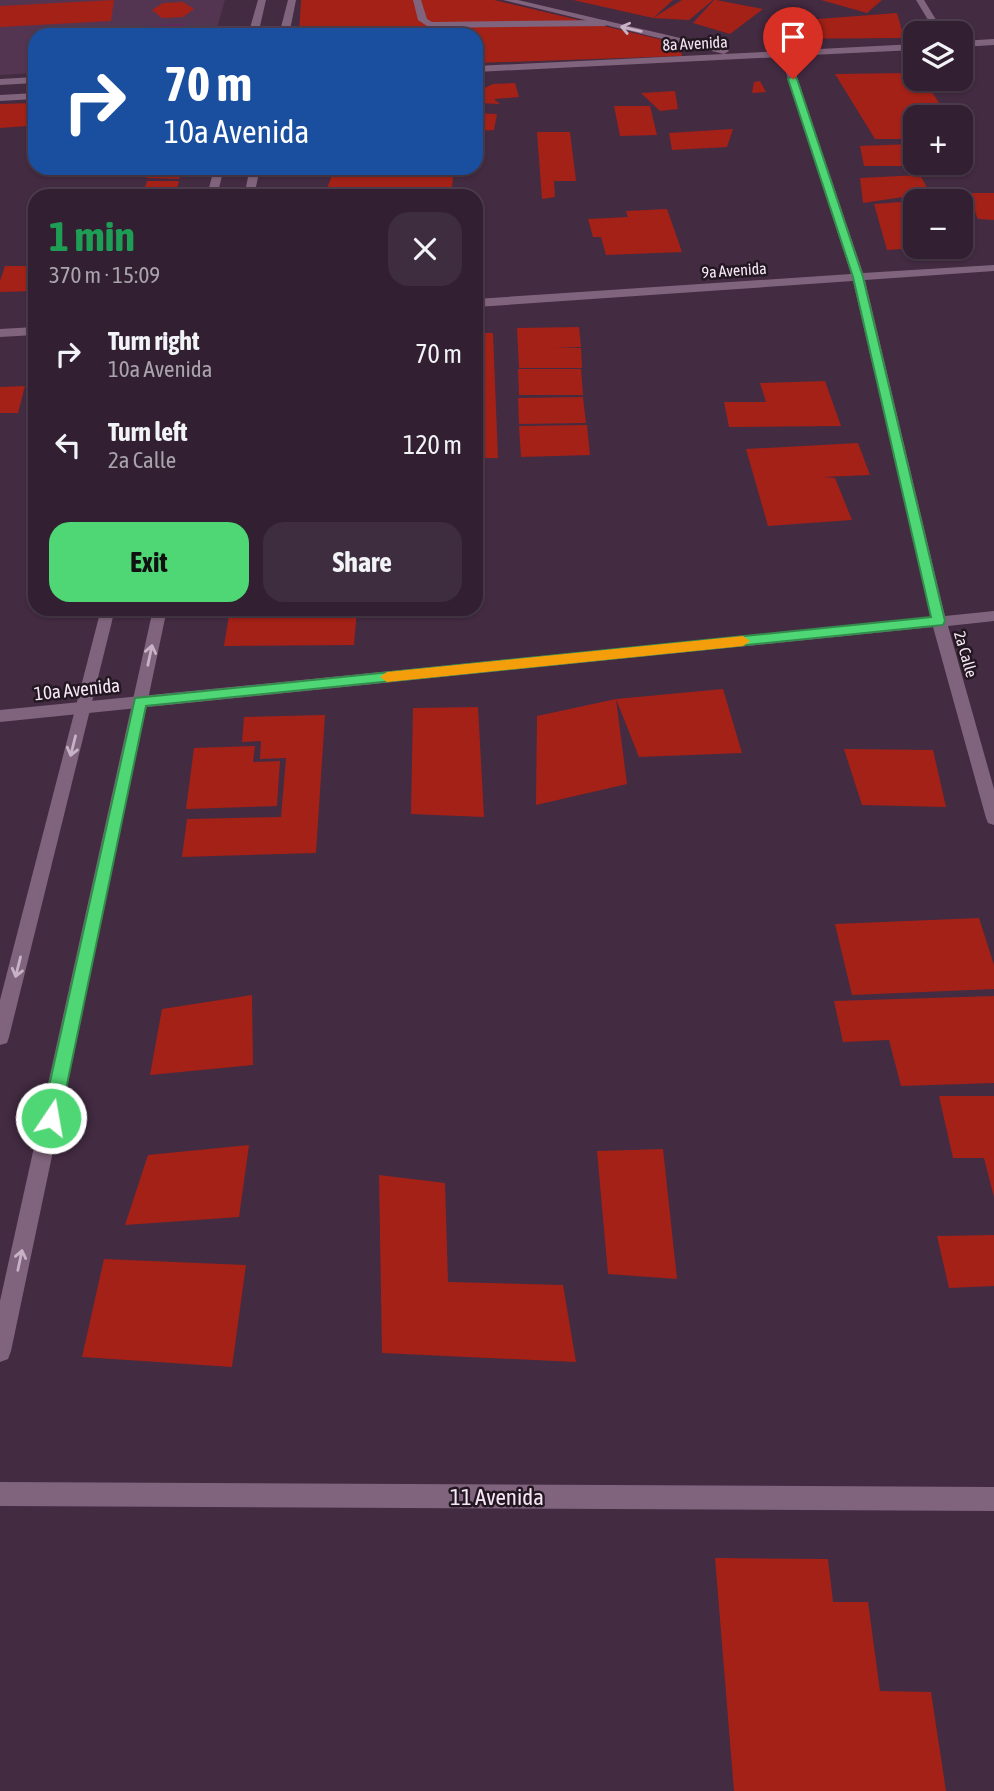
<!DOCTYPE html>
<meta charset="utf-8">
<style>
:root{--surface:#322032;--page:#3d2d3e;--text:#f1f3f6;--muted:#a8a3ac;--line:#4d3e4d;--accent:#4fd675}
body{margin:0;font-family:"Asap Condensed",sans-serif;background:var(--page);color:var(--text);height:100vh;display:flex;flex-direction:column;font-size:26px;white-space:nowrap}
*{box-sizing:border-box;margin:0}
p{font-size:23px;color:var(--muted)}
.icon{flex:none;width:38px;height:38px;fill:none;stroke:currentColor;stroke-width:2;stroke-linecap:round;stroke-linejoin:round}
.map{position:relative;flex:1;overflow:hidden}
.panel{position:absolute;left:28px;top:189px;width:455px;height:427px;display:flex;flex-direction:column;background:var(--surface);border-radius:21px;box-shadow:0 2px 5px #0004,0 0 0 2px var(--line)}
.panel>*{flex:none}
.top-card{position:absolute;left:28px;top:28px;width:455px;height:147px;border-radius:21px;box-shadow:0 2px 5px #0004,0 0 0 2px var(--line);background:#1a4fa0;color:#fff;overflow:hidden}
.buttons{position:absolute;left:903px;top:21px;display:grid;gap:14px}
.buttons a{display:grid;place-items:center;width:70px;height:70px;border-radius:14px;background:var(--surface);box-shadow:0 2px 5px #0004,0 0 0 2px var(--line);font-size:35px}
.pin{position:absolute;display:grid;place-items:center;width:60px;height:60px;color:#fff;margin:-72px -30px;border-radius:50% 50% 50% 0;rotate:-45deg;box-shadow:0 0 7px #0007}
.pin .icon{rotate:45deg}
.me{position:absolute;width:77px;margin:-38px;rotate:12deg;stroke-linejoin:round;filter:drop-shadow(0 0 5px #0008)}
.turn{display:flex;align-items:center;gap:24px;height:147px;padding:0 21px;font-size:32px}
.turn .icon{width:91px;height:91px;stroke-width:2.5}
.turn b{display:block;font-size:49px;line-height:60px}
.round{display:grid;place-items:center;flex:none;width:74px;height:74px;border-radius:21px;background:var(--page)}
.headline{display:flex;align-items:center;justify-content:space-between;height:119px;padding:0 21px}
h1{font-size:42px;font-weight:700;line-height:52px;color:#1e9e55}
.action{display:flex;gap:14px;margin-top:auto;padding:14px 21px}
.action a{flex:1;height:80px;border-radius:21px;background:var(--accent);color:#111;font-size:28px;font-weight:700;line-height:80px;text-align:center}
.action a+a{background:var(--page);color:var(--text)}
ul{padding:0;list-style:none}
li{display:flex;align-items:center;gap:21px;height:91px;padding:0 21px}
li div{flex:1}
li b{display:block;font-size:26px}
li em{font-style:normal}
.map>svg:first-child{display:block}
</style>
<div class="map">
<svg width="994" height="1791" viewBox="0 0 994 1791">
<rect width="100%" height="100%" fill="#432b42"/>
<!-- built -->
<polygon fill="#533551" points="0,0 225,0 215,35 35,35 35,73 0,75"/>
<!-- green -->
<polygon fill="#662563" points="183,24 183,35 123,35 123,27"/>
<!-- building -->
<g fill="#a42117">
<polygon points="114,0 111,21 0,27 0,6"/>
<polygon points="301,0 494,0 680,44 682,56 476,63 476,35 299,35"/>
<polygon points="573,0 673,0 653,18"/>
<polygon points="682,0 713,0 689,20 653,18"/>
<polygon points="714,0 716,0 763,9 730,34 693,23"/>
<polygon points="821,0 882,0 867,13"/>
<polygon points="183,2 194,9 183,17 162,18 152,10 163,3"/>
<polygon points="897,13 904,38 767,39 765,23"/>
<polygon points="910,73 923,91 932,92 948,117 915,117 915,139 875,139 835,74"/>
<polygon points="760,81 766,92 752,93 754,82"/>
<polygon points="515,83 519,97 494,99 500,104 476,103 476,92 493,84"/>
<polygon points="675,91 678,109 660,111 641,93"/>
<polygon points="34,103 28,126 0,128 0,104"/>
<polygon points="614,106 650,106 657,135 620,136"/>
<polygon points="476,113 497,114 494,130 476,131"/>
<polygon points="733,129 727,147 672,150 669,133"/>
<polygon points="537,132 570,132 576,181 554,181 555,197 542,199"/>
<polygon points="912,144 915,163 921,166 864,166 860,146"/>
<polygon points="149,168 183,168 179,179 146,178"/>
<polygon points="335,168 454,168 451,196 324,196"/>
<polygon points="920,175 930,193 863,203 860,178"/>
<polygon points="147,181 179,181 175,196 142,196"/>
<polygon points="967,193 994,193 994,220 978,219"/>
<polygon points="915,201 915,248 887,250 874,204"/>
<polygon points="667,209 682,252 606,255 601,237 593,237 588,219 628,217 626,211"/>
<polygon points="5,266 35,266 35,291 0,292 0,281"/>
<polygon points="579,327 581,347 554,348 581,348 582,368 519,368 517,328"/>
<polygon points="476,333 493,333 498,458 476,458"/>
<polygon points="518,369 581,369 583,395 519,395"/>
<polygon points="825,381 841,426 729,427 724,402 766,402 760,383"/>
<polygon points="25,386 18,413 0,413 0,387"/>
<polygon points="583,397 586,423 519,424 518,398"/>
<polygon points="587,425 590,455 521,457 519,426"/>
<polygon points="858,443 870,475 824,477 835,478 852,520 768,526 746,449"/>
<polygon points="230,609 357,609 354,645 224,646"/>
<polygon points="723,689 742,753 639,757 616,699"/>
<polygon points="616,699 627,784 536,805 537,716"/>
<polygon points="478,707 484,817 411,814 413,708"/>
<polygon points="325,715 316,853 182,857 187,819 281,817 286,758 260,759 261,741 242,742 244,717"/>
<polygon points="255,746 253,762 280,761 277,806 186,809 194,748"/>
<polygon points="844,749 933,750 946,807 862,805"/>
<polygon points="979,918 994,965 994,989 852,995 835,924"/>
<polygon points="252,995 253,1065 150,1075 162,1009"/>
<polygon points="994,996 994,1083 901,1086 889,1040 843,1042 834,1001"/>
<polygon points="939,1096 994,1096 994,1197 984,1158 953,1158"/>
<polygon points="249,1145 239,1217 125,1225 148,1155"/>
<polygon points="663,1149 677,1279 608,1274 597,1151"/>
<polygon points="379,1175 445,1183 448,1282 563,1285 576,1362 382,1353"/>
<polygon points="994,1235 994,1286 949,1288 937,1236"/>
<polygon points="104,1259 246,1265 232,1367 82,1357"/>
<polygon points="715,1558 828,1559 833,1602 868,1602 880,1691 931,1692 946,1791 734,1791"/>
</g>
<g fill="none" stroke-linecap="round" stroke-linejoin="round">
<!-- service -->
<polygon fill="#80647d" fill-rule="evenodd" points="413,0 421,0 427,19 432,22 605,20 610,23 605,26 430,28 418,20"/>
<!-- minor -->
<g fill="#80647d" fill-rule="evenodd">
<polygon points="503,0 518,0 727,49 729,51 724,54 915,44 915,50 790,56 863,273 994,265 994,271 865,280 945,616 994,611 994,621 948,626 994,789 994,825 988,823 986,818 933,627 0,722 0,710 931,617 853,281 476,307 476,299 851,274 781,57 476,72 476,66 724,54"/>
<polygon points="916,0 924,0 944,33 936,33"/>
<polygon points="994,39 994,45 961,47 961,41"/>
<polygon points="35,77 35,83 0,85 0,79"/>
<polygon points="35,93 35,99 0,101 0,95"/>
<polygon points="35,327 35,335 0,337 0,329"/>
</g>
<!-- tertiary -->
<g fill="#80647d" fill-rule="evenodd">
<polygon points="258,0 266,0 258,35 248,35"/>
<polygon points="288,0 296,0 289,35 279,35"/>
<polygon points="214,168 224,168 217,196 207,196"/>
<polygon points="250,168 260,168 254,196 244,196"/>
<polygon points="101,609 115,609 9,1037 7,1043 0,1045 0,1000"/>
<polygon points="153,609 167,609 11,1351 8,1359 0,1362 0,1301"/>
<polygon points="0,1482 994,1487 994,1511 0,1506"/>
</g>
</g>
<!-- one-way arrows -->
<defs><path id="oneway-shaft" d="M-6 0H5M1.5-3L5.5 0L1.5 3" fill="none" stroke-width="1.6" stroke-linecap="round" stroke-linejoin="round" transform="scale(1.75)"/></defs>
<g stroke="#c7b3c5">
<use href="#oneway-shaft" transform="translate(631 29) rotate(-167)"/>
<use href="#oneway-shaft" transform="translate(150 655) rotate(-78)"/>
<use href="#oneway-shaft" transform="translate(73 746) rotate(104)"/>
<use href="#oneway-shaft" transform="translate(18 967) rotate(104)"/>
<use href="#oneway-shaft" transform="translate(20 1260) rotate(-78)"/>
</g>
<!-- route -->
<polygon fill="#4fd675" stroke="#338b4c" stroke-width="2" points="793,76 797,79 863,277 945,621 943,625 146,706 60,1118 57,1124 51,1126 44,1124 42,1118 135,698 931,617 853,277 788,79"/>
<!-- slow -->
<polygon fill="#f59e0b" points="743,636 750,641 743,646 387,682 380,677 387,672"/>
<g text-anchor="middle" stroke-width="5" stroke-linejoin="round" paint-order="stroke">
<!-- far-street labels -->
<g font-size="16" fill="#f7e7f5" stroke="#231822">
<text transform="translate(695 43) rotate(-3)" y="6">8a Avenida</text>
<text transform="translate(734 270) rotate(-4)" y="6">9a Avenida</text>
<text transform="translate(966 654) rotate(74)" y="6">2a Calle</text>
</g>
<!-- street labels -->
<g font-size="19" fill="#f7e7f5" stroke="#231822">
<text transform="translate(77 689) rotate(-6)" y="7">10a Avenida</text>
</g>
<!-- near-street labels -->
<g font-size="23" fill="#f7e7f5" stroke="#231822">
<text x="497" y="1505">11 Avenida</text>
</g>
</g>
</svg>
<div class="buttons">
<a><svg class="icon" aria-label="layers" viewBox="0 0 24 24"><path d="M12 4l9 5-9 5-9-5zM3 14l9 5 9-5"/></svg></a>
<a>+</a>
<a>−</a>
</div>
<div class="pin" style="left:793px;top:79px;background:#d93025"><svg class="icon" aria-label="arrive" viewBox="0 0 24 24"><path d="M6 21V4h12l-3 4 3 4H6"/></svg></div>
<svg class="me" style="left:51px;top:1118px" viewBox="-20 -20 40 40"><circle r="17" fill="#4fd675" stroke="#fff" stroke-width="3"/><path d="M0-11L8 9 0 5-8 9z" fill="#fff"/></svg>
<div class="top-card">
<div class="turn"><svg class="icon" aria-label="right" viewBox="0 0 24 24"><path d="M7 20v-9h11M14 6l5 5-5 5"/></svg><div><b>70 m</b>10a Avenida</div></div>
</div>
<section class="panel">
<div class="headline"><div><h1>1 min</h1><p>370 m · 15:09</p></div><a class="round"><svg class="icon" aria-label="close" viewBox="0 0 24 24"><path d="M6 6l12 12M18 6L6 18"/></svg></a></div>
<ul>
<li><svg class="icon" aria-label="right" viewBox="0 0 24 24"><path d="M7 20v-9h11M14 6l5 5-5 5"/></svg><div><b>Turn right</b><p>10a Avenida</p></div><em>70 m</em></li>
<li><svg class="icon" aria-label="left" viewBox="0 0 24 24"><path d="M17 20v-9H6M10 6l-5 5 5 5"/></svg><div><b>Turn left</b><p>2a Calle</p></div><em>120 m</em></li>
</ul>
<div class="action"><a>Exit</a><a>Share</a></div>
</section>
</div>
